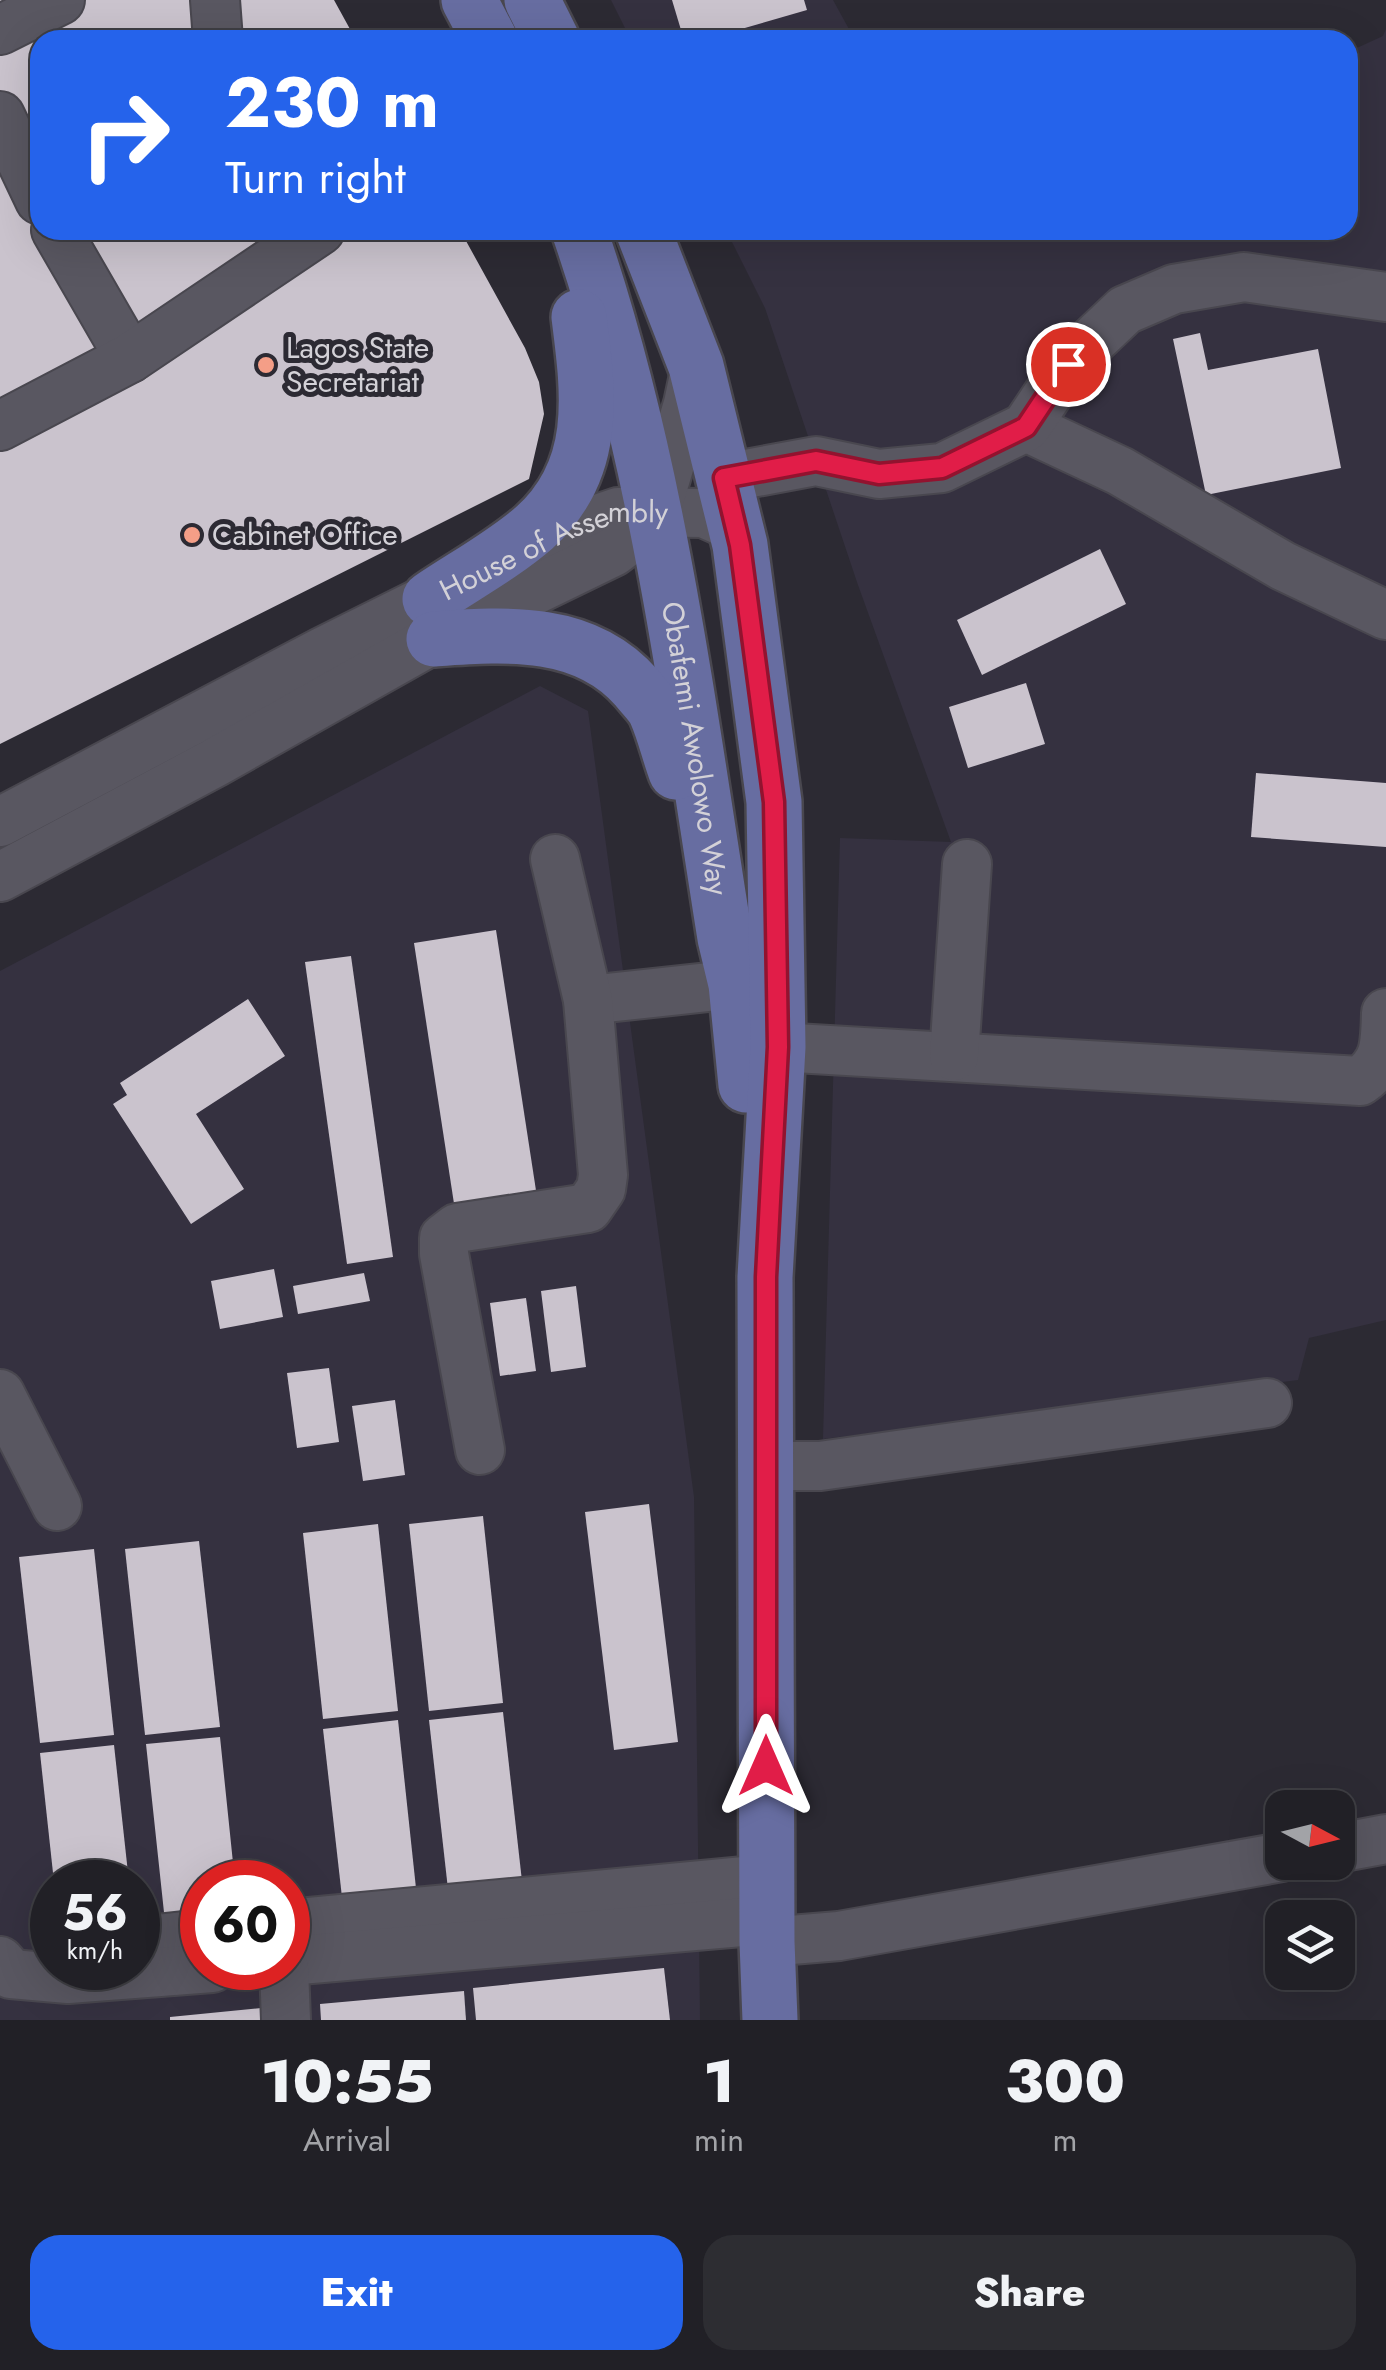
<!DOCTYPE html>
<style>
:root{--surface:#212026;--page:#2d2d32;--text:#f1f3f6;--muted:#a2a3a7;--line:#3e3e43;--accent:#2563eb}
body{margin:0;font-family:Jost,sans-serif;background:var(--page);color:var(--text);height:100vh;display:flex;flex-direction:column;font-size:38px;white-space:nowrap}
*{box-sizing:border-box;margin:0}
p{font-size:32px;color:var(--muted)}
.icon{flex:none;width:55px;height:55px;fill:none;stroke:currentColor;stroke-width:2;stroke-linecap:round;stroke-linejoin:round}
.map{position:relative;height:2020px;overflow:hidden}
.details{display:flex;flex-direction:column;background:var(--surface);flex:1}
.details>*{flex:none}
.top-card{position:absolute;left:30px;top:30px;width:1328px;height:210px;border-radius:30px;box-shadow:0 10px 40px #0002,0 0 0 2px var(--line);background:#2563eb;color:#fff;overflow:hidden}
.needle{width:65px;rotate:97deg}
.buttons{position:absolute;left:1265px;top:1790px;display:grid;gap:20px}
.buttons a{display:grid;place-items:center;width:90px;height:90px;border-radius:20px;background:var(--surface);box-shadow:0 10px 40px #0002,0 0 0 2px var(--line);font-size:50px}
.speed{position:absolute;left:30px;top:1860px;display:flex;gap:20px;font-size:50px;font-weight:700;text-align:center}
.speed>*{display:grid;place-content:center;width:130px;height:130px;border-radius:50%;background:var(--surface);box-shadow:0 10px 40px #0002,0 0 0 2px var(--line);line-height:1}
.speed small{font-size:25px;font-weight:400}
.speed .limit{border:15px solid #d22;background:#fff;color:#111}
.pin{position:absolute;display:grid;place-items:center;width:85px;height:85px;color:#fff;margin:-42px;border:5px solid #fff;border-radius:50%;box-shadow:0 2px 10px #0007}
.me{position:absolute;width:110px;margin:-55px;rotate:0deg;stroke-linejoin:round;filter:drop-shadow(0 0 8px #0008)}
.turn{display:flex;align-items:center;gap:35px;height:210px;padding:0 30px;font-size:45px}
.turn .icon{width:130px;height:130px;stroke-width:2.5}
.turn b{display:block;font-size:70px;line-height:85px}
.eta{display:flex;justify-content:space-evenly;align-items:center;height:170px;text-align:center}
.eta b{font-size:60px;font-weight:800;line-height:70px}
.button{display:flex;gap:20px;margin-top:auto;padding:20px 30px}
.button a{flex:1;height:115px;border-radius:30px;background:var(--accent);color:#fff;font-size:40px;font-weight:800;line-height:115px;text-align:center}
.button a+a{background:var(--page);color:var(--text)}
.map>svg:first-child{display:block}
</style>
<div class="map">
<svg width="1386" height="2020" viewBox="0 0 1386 2020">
<rect width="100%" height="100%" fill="#2c2a33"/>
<!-- built -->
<g fill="#353140" fill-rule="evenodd">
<polygon points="611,0 833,0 855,40 631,40"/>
<polygon points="1386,29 1386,1320 1309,1338 1298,1380 823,1439 840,838 951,842 858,585 765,308 726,230 1348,230 1348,52 1383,36"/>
<path d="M540,686L588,711L694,1497L700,2020H0V971ZM52,1882H138V1968H52ZM202,1882H288V1968H202Z"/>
</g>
<!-- building -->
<g fill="#cac3cd">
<polygon points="0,0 334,0 356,40 40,40 40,230 460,230 525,348 539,382 544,414 529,479 0,744"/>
<polygon points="672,0 804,0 807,10 703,40 684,40"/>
<polygon points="1200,333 1208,370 1318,349 1341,468 1206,495 1173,339"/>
<polygon points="1100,549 1126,604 982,675 957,620"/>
<polygon points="1026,683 1045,744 968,768 949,707"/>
<polygon points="1256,773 1386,783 1386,847 1251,837"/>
<polygon points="496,930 537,1197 455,1210 414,943"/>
<polygon points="351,956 393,1257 347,1264 305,962"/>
<polygon points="248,999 285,1056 196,1114 244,1189 191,1224 113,1104 127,1095 120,1083"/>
<polygon points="274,1269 283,1317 220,1329 211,1281"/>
<polygon points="364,1273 370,1301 298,1314 293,1286"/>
<polygon points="576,1286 586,1367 551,1372 541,1291"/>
<polygon points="526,1298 536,1371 500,1376 490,1303"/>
<polygon points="329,1368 339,1442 297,1448 287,1373"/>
<polygon points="395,1400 405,1475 363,1481 352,1406"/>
<polygon points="649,1504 678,1742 614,1750 585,1512"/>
<polygon points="483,1516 503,1703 429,1711 409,1524"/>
<polygon points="378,1524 398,1711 323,1719 303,1533"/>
<polygon points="199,1541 220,1727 145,1735 125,1549"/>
<polygon points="94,1549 114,1735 40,1743 19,1557"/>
<polygon points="503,1712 524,1899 450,1907 429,1720"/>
<polygon points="398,1720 418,1907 344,1915 323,1729"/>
<polygon points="220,1737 235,1882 202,1882 202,1927 166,1931 146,1744"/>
<polygon points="114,1745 129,1882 54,1882 40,1753"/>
<polygon points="664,1968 670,2020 476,2020 473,1988"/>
<polygon points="464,1991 466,2020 321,2020 320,2004"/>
<polygon points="271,2007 272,2020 170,2020 170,2017"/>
</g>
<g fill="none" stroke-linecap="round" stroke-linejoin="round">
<!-- minor casing -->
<g stroke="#49474f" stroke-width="52">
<g id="minor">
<polyline points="215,0 218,40"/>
<polyline points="0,30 60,0"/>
<polyline points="0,116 40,200"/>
<polyline points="56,230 130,358"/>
<polyline points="0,426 130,358 320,230"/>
<polyline points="1026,427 1120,471 1283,566 1386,615"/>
<polyline points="724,478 816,461 879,474 942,468 1026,427 1068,364 1125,310 1174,289 1244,277 1386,297"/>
<path id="s1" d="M0,822L324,651L571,528L618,512L704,513L733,526"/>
<polyline points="0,877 214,763 434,639 613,552 634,536 655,514 688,404 696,366"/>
<polyline points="588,1000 736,984"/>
<path d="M778,1047L1360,1081C1386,1063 1385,1044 1386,1013"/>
<polyline points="954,1056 967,864"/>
<polyline points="0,1394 57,1506"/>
<polyline points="480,1450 444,1254 444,1238 457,1228 588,1208 601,1189 603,1175 588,1000 555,859"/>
<polyline points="766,1466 820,1466 1267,1403"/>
<polyline points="1338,1848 1386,1839"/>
<polyline points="288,1924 766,1879"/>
<polyline points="138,1941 202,1934"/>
<polyline points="767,1942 839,1936 1282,1857"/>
<polyline points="0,1961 11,1974 68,1979 212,1968"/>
<polyline points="288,1961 767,1920"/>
<polyline points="284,1968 286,2020"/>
</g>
</g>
<!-- major casing -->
<g stroke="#49474f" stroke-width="60">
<g id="major">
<polyline points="469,0 490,40"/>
<polyline points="532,0 552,40"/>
<path id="s2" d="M579,230C658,459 687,700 725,938L736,984L746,1085"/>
<polyline points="643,230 696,366 740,545 774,802 778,1047 765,1277 767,1942 770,2020"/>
<path d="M430,599C464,576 503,555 534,528C599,470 589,395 579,317"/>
<path d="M434,639C507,634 585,628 637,688C643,696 652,704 656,713C664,731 669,753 676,772"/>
</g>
</g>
<!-- minor -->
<use href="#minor" stroke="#595761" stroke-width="48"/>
<!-- major -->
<use href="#major" stroke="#676da1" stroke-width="55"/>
</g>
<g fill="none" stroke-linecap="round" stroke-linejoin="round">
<!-- route casing -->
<g stroke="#92132f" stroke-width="25">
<polyline id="route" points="766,1766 766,1277 778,1047 774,802 740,545 724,478 816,461 879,474 942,468 1026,427 1068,364"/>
</g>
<!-- route -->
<use href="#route" stroke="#e11d48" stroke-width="18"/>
</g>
<!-- markers -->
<g fill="#f49e87" stroke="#2c2a33" stroke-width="4">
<circle cx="266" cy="365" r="10"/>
<circle cx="192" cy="535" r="10"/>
</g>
<g text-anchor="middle" stroke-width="10" stroke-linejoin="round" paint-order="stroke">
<!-- poi labels -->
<g font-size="30" fill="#d3d1d7" stroke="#2c2a33" text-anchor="start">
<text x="286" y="358">Lagos State<tspan x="286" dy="34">Secretariat</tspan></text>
<text x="212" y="545">Cabinet Office</text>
</g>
<!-- street labels -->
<g font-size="30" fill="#d3d1d7" stroke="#2c2a33">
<text dy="10" stroke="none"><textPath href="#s1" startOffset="620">House of Assembly</textPath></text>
<text dy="10" stroke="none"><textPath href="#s2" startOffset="532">Obafemi Awolowo Way</textPath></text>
</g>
</g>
</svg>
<div class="buttons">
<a><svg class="needle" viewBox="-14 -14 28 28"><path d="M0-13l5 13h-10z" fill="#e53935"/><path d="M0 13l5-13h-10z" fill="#a2a3a7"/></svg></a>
<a><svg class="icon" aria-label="layers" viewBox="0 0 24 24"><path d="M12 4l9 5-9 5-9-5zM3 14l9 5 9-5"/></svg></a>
</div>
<div class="speed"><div>56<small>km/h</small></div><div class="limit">60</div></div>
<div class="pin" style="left:1068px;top:364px;background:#d93025"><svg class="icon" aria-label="arrive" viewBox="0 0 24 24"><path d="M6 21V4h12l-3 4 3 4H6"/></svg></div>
<svg class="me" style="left:766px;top:1766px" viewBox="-20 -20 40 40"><path d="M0-17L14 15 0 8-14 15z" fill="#e11d48" stroke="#fff" stroke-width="4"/></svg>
<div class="top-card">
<div class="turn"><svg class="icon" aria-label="right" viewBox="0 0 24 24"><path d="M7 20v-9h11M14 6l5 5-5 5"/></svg><div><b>230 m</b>Turn right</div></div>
</div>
</div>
<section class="details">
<div class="eta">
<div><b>10:55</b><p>Arrival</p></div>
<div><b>1</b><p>min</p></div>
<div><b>300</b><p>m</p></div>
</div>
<div class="button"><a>Exit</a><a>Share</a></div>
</section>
